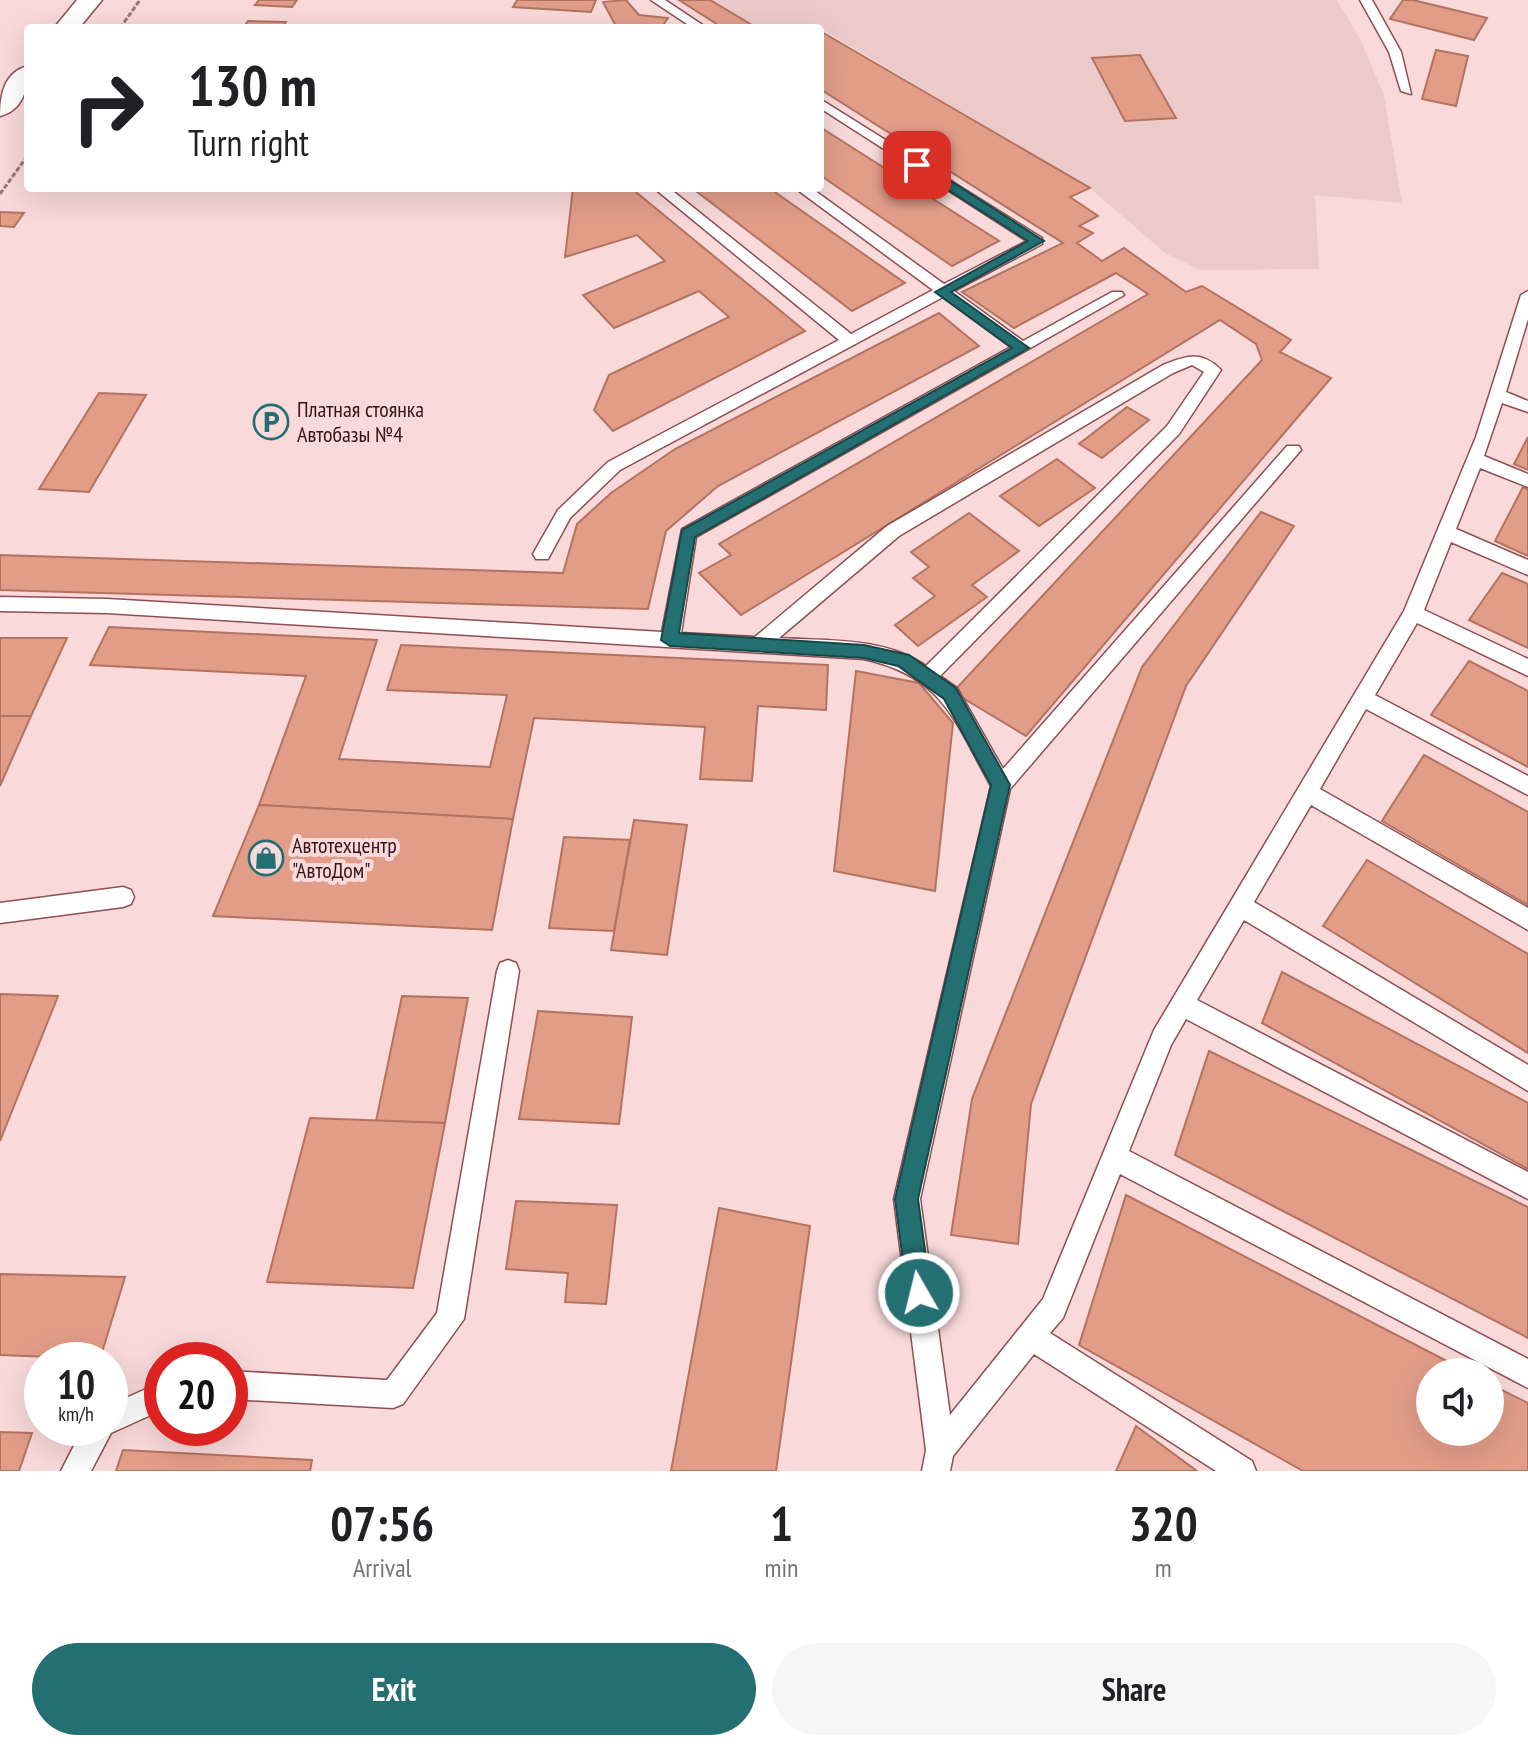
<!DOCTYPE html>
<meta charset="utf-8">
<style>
:root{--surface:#fff;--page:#f6f6f6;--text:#202124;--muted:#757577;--accent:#246f71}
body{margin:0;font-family:"PT Sans Narrow",sans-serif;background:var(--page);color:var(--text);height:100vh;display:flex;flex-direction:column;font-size:30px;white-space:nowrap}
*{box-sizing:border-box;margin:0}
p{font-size:26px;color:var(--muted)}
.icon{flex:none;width:44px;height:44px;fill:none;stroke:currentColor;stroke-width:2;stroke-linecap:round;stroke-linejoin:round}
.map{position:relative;height:1471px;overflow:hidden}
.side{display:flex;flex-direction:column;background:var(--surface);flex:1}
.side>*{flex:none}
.hud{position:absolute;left:24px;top:24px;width:800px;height:168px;border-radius:8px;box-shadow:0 8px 32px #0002;background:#fff;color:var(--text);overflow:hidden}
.fabs{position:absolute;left:1416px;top:1358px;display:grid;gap:16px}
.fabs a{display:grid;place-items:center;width:88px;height:88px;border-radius:50%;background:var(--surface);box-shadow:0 8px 32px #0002;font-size:40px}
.speed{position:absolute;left:24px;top:1342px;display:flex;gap:16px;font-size:40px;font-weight:700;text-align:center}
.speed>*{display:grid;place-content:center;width:104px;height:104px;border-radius:50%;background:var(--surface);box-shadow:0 8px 32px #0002;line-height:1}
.speed small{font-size:20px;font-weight:400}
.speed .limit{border:12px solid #d22;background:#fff;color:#111}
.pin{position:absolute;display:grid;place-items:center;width:68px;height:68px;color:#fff;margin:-34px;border-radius:16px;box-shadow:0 4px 12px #0006}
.me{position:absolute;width:88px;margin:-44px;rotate:352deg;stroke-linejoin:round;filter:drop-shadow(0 0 6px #0008)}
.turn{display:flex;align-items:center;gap:28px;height:168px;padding:0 32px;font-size:36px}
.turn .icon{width:104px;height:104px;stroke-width:2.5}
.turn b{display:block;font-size:56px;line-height:68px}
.eta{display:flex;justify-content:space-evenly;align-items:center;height:136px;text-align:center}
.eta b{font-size:48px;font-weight:800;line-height:56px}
.primary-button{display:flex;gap:16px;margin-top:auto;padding:16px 32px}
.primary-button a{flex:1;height:92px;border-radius:48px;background:var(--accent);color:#fff;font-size:32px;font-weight:800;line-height:92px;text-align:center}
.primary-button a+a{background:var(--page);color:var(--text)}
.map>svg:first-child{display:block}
</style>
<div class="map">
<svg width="1528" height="1471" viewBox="0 0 1528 1471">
<rect width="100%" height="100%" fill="#f9d9da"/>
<!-- built -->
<polygon fill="#eccaca" points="710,0 1337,0 1360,39 1384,95 1402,203 1315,195 1319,269 1200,270 1165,253 1090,188 820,28 757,28"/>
<!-- building -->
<g fill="#e29d89" stroke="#b47360" stroke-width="2">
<polygon points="259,0 297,0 292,7 255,5"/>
<polygon points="517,0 596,0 591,12 513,7"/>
<polygon points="626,0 639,15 668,18 661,28 617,28 603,2"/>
<polygon points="679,0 710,0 757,28 723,28"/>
<polygon points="1403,0 1413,0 1487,18 1474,40 1390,19"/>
<polygon points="248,21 286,22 282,28 243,28"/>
<polygon points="820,31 1090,188 1070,197 1098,216 1079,226 1093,233 1077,243 1102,261 1124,248 1186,292 1202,286 1291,340 1280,352 1331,378 1026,736 953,692 1262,360 1256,344 1220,320 741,615 699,573 731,555 719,544 1148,294 1116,273 1014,328 962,292 1063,243 820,89"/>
<polygon points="1436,50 1468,56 1456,106 1422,99"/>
<polygon points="1140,55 1176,118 1125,121 1092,58"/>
<polygon points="820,127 999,241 952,266 820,175"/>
<polygon points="573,188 631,188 805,331 613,431 594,410 609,375 729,317 699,291 614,328 583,295 665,261 637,235 565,257"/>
<polygon points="692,188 769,188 905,283 852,311"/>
<polygon points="0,212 24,213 14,227 0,226"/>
<polygon points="939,313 979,346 718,486 666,531 648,609 0,590 0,555 563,573 577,524 611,493 675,449"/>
<polygon points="99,393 146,395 89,492 39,489"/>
<polygon points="1127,407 1149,420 1102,458 1079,444"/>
<polygon points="1528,437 1528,470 1514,464"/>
<polygon points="1057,459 1095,488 1039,526 1000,496"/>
<polygon points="1523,487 1528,490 1528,556 1495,541"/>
<polygon points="1261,512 1294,526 1186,686 1031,1104 1018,1244 951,1235 972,1099 1142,667"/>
<polygon points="969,513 1019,551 972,585 987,597 918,646 895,625 935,596 913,578 929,567 911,552"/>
<polygon points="1502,573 1528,584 1528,648 1469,620"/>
<polygon points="109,627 377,640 339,759 490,767 507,695 387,690 401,645 828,665 826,710 758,706 752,781 700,779 705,727 534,718 513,819 259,805 306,676 90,665"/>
<polygon points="0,638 67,638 31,716 0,716"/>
<polygon points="1469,661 1528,691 1528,767 1431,715"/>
<polygon points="856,671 919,683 953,723 935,891 834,871"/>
<polygon points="0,716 31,716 0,786"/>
<polygon points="1424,755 1528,812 1528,905 1382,821"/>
<polygon points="259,805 513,819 492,930 213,916"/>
<polygon points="634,820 687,825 667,955 611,950"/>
<polygon points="564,837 630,840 614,931 549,928"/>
<polygon points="1367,860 1528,954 1528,1053 1323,926"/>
<polygon points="1282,972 1528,1103 1528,1169 1262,1023"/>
<polygon points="0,994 58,996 0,1141"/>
<polygon points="402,996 468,998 445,1123 376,1121"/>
<polygon points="538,1011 632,1017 619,1124 519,1119"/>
<polygon points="1209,1051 1528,1207 1528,1338 1175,1155"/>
<polygon points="310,1118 445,1123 413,1288 267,1282"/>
<polygon points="1126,1195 1468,1372 1430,1372 1430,1432 1490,1432 1490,1384 1528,1403 1528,1471 1303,1471 1079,1345"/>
<polygon points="516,1201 617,1205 606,1304 565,1302 568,1273 506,1269"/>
<polygon points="719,1208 810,1226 776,1471 671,1471"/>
<polygon points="0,1274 125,1277 100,1359 0,1355"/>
<polygon points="1136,1426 1197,1471 1116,1471"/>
<polygon points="0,1432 32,1433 19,1471 0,1471"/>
<polygon points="123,1450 312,1460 310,1471 116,1471"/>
</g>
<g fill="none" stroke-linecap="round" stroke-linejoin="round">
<!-- service casing -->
<g stroke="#8f4e52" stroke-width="3">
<g id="service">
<polygon points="651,0 665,0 707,28 693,28"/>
<polygon points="1360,0 1372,0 1401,52 1411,94 1401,91 1389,52"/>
<path d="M820,99L1042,238V244L954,291L1023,341L1112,292H1122L1124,295L696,537L681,633L755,637L887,526L1163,365C1186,356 1201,350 1221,370L1179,434L940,676L957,688L1003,769L1287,446H1299L1301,450L1010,789L920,1199L950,1415L1043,1299L1154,1030L1404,611L1476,437L1521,295L1528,291V319L1506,392L1528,401V412L1502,403L1484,456L1528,474V487L1480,468L1456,529L1528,560V575L1451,542L1424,610L1528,659V676L1417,623L1375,695L1528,776V795L1366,709L1320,789L1528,908V930L1311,805L1254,902L1528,1065V1091L1244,920L1197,1000L1528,1172V1199L1186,1019L1171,1045L1129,1151L1528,1359V1388L1120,1174L1063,1318L1050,1333L1252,1461L1256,1471H1216L1034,1354L953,1456L950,1471H922L926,1450L894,1199L991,786C954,720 944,677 864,659L107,613L0,611V597L107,599L662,632L682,529L1011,347L943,297L620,470L570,518L548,559H536L533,554L558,510L608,462L839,340L654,188H669L851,334L933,290L795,188H811L944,284L1027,241L820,108ZM1192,365L1204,372L1167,426L926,666C885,637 828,641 779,638L899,536L1173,373Z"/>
<polygon points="123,887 131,890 134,897 131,904 123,907 0,923 0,903"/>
<polygon points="508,960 516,963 519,971 464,1319 403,1404 393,1408 230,1399 230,1371 387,1380 437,1313 497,971 500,963"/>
<polygon points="162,1382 162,1410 111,1433 91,1471 61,1471 83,1428 110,1428 110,1405"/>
</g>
</g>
<!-- secondary casing -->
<g stroke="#8f4e52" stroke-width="3">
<g id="secondary">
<polygon points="77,0 102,0 79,28 54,28"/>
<path d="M28,66C28,87 24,110 0,116C0,95 4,72 28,66Z"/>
</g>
</g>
<!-- path -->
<g stroke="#96797a" stroke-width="3" stroke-dasharray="5 2" stroke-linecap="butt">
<polyline points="120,28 140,0"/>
<polyline points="0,194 28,155"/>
</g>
<!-- service -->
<use href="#service" fill="#fff" fill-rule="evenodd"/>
<!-- secondary -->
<use href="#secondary" fill="#fff" fill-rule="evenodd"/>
</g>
<!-- route -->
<polygon fill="#246f71" stroke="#174849" stroke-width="2" points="912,162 921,162 1044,241 951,292 1029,348 695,537 679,633 864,645 909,655 956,688 1010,785 918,1199 931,1293 928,1302 919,1305 910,1302 907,1293 895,1199 991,785 944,699 898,666 864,658 670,646 661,640 682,530 1012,348 935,292 1028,241 912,167"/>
<!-- icons -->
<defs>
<g id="parking-ring" transform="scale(1.8)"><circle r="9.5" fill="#f9d9da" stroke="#246f71" stroke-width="1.5"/><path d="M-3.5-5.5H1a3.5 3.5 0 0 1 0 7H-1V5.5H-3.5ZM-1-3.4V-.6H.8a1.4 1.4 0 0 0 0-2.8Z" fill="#246f71"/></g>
<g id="shop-ring" transform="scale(1.8)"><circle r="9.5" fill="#f9d9da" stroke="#246f71" stroke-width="1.5"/><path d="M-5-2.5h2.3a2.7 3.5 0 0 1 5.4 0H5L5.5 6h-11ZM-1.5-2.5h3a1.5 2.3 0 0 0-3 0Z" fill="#246f71"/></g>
</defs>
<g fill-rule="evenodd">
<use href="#parking-ring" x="271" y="422"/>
<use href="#shop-ring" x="266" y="858"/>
</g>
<g text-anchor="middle" stroke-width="8" stroke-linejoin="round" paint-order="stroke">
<!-- poi labels -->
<g font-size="22" fill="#321719" stroke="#f9d9da" text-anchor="start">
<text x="297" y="417">Платная стоянка<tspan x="297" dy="25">Автобазы №4</tspan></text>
<text x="292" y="853">Автотехцентр<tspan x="292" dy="25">"АвтоДом"</tspan></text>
</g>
</g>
</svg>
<div class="fabs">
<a><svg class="icon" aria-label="sound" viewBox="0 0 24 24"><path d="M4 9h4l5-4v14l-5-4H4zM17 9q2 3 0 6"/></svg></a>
</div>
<div class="speed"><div>10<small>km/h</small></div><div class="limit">20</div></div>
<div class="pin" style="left:917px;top:165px;background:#d93025"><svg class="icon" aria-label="arrive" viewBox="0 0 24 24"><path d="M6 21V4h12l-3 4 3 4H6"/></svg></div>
<svg class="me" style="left:919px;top:1293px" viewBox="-20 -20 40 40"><circle r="17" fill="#246f71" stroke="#fff" stroke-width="3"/><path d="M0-11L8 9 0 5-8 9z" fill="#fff"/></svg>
<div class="hud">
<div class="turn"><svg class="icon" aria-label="right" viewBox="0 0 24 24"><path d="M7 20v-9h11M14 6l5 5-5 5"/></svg><div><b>130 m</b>Turn right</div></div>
</div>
</div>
<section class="side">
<div class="eta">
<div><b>07:56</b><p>Arrival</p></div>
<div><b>1</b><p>min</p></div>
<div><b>320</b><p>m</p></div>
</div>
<div class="primary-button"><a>Exit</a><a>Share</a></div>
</section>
